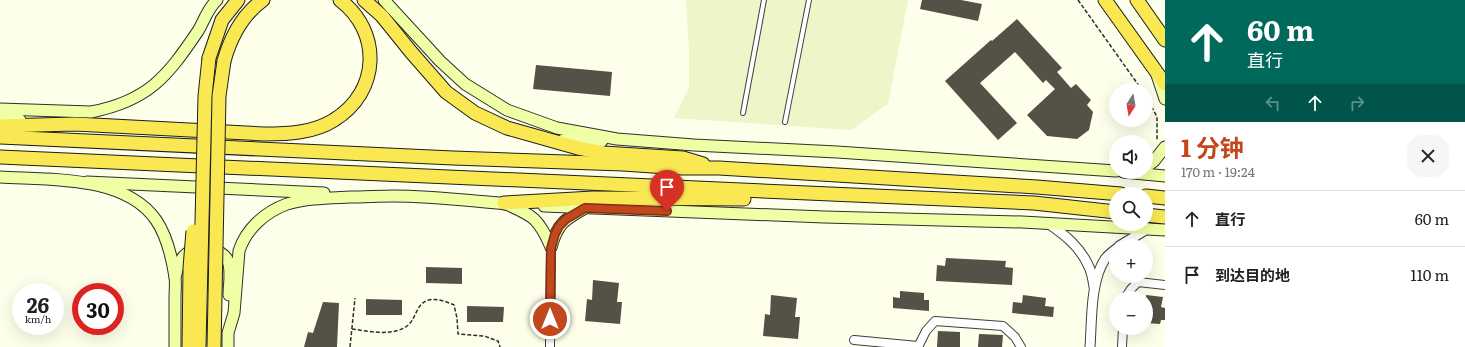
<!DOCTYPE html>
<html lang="zh">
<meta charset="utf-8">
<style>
:root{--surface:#fff;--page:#f6f6f6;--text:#202124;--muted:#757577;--line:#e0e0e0;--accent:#c2471d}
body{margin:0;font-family:Literata,"Noto Sans SC",serif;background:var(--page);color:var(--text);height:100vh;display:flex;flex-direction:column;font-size:15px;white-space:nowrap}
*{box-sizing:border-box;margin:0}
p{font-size:13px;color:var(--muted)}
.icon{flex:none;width:22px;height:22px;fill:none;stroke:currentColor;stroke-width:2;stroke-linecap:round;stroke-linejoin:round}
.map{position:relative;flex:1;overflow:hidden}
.side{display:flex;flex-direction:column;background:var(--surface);width:300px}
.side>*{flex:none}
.hud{background:#00695c;color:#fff;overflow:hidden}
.needle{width:26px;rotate:191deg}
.fabs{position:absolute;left:1109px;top:83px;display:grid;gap:8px}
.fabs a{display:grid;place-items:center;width:44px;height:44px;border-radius:50%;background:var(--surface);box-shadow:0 4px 16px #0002;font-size:20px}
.speed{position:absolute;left:12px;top:283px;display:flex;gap:8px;font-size:20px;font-weight:700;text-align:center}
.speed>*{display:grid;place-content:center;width:52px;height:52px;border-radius:50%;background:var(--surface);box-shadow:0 4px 16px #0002;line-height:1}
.speed small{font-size:10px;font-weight:400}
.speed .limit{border:6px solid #d22;background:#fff;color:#111}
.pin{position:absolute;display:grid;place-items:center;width:34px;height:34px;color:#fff;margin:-41px -17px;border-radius:50% 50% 50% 0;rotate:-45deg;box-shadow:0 0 4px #0007}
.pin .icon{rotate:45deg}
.me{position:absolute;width:44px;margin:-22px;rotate:0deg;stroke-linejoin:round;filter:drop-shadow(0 0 3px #0008)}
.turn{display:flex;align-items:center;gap:14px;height:84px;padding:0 16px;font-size:18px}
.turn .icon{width:52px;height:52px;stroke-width:2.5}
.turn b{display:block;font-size:28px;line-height:34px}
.lanes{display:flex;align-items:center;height:38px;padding:0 16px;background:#0003;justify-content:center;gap:20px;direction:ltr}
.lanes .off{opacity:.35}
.round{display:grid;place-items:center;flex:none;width:42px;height:42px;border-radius:16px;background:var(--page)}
.headline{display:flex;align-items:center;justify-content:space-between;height:68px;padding:0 16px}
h1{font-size:24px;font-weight:700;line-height:30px;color:var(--accent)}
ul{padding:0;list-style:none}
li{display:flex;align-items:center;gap:12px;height:56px;padding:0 16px;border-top:1px solid var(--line)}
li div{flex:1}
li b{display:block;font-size:15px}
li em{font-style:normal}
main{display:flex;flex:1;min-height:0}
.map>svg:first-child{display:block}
</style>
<main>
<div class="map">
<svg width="1165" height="347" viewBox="0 0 1165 347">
<rect width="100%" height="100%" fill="#fdffea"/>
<!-- farmland -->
<polygon fill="#ecf6c9" points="686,0 908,0 888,104 851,130 674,118 689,87 689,51"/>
<!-- building -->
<g fill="#555147">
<polygon points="922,0 961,0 982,4 978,21 920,9"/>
<polygon points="1017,19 1062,68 1057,72 1071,88 1076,84 1091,100 1087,105 1093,112 1089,130 1077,139 1047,136 1027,115 1055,89 1046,80 1043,83 1015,52 980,83 1017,123 998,140 945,81 991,40 992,41"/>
<polygon points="536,65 612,72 610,96 533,89"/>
<polygon points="946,258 1006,261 1005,267 1013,268 1012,285 936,281 937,265 945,266"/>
<polygon points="426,267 462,268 462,284 426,283"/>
<polygon points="593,280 619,283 617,302 622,302 620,324 585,321 587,299 592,300"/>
<polygon points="900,291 924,293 924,300 929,300 929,311 893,308 893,297 900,298"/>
<polygon points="771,295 797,298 795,317 800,317 798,339 763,336 765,314 770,315"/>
<polygon points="1023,295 1046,298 1045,306 1054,307 1053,317 1012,313 1013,302 1022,303"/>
<polygon points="1146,295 1163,297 1161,307 1165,308 1165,320 1161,320 1160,324 1146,323"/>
<polygon points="366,299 402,300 402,315 366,315"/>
<polygon points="323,302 339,303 337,347 304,347 308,332 313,333"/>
<polygon points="467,306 504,307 503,322 467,322"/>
<polygon points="938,331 960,332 960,347 937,347"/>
<polygon points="979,334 1003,335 1002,347 978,347"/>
</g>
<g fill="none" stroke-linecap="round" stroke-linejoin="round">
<!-- service casing -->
<g stroke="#3f3f3f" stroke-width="6">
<g id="service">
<polyline points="743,113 764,0"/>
<polyline points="785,122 809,0"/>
</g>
</g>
<!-- minor casing -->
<g stroke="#3f3f3f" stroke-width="10">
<g id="minor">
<polyline points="1125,298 1131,289 1138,282 1165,285"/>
<polyline points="854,340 918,346"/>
<polyline points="550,347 551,247"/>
<polyline points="918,347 926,331 935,321 1003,326 1015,337 1021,347"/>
<polyline points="1122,347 1123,328"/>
</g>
</g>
<!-- tertiary casing -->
<g stroke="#3f3f3f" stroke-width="11">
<g id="tertiary">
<path d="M1049,224C1065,235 1080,247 1088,265C1092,272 1093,280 1094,287"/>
<polyline points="1119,246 1149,228"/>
<path d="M1090,347C1092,321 1090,282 1105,259C1108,255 1112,252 1116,249"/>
</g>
</g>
<!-- secondary casing -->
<g stroke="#2e2e2e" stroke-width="13">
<g id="secondary">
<polyline points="384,0 440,61 465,84 507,110 557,128 617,139 694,145 837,152 1116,171"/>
<polyline points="1157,75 1165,99"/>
<path d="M0,109L91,112C148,101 167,77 198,31C204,21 208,8 217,0"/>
<polyline points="0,119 20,120"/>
<polyline points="563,140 602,141"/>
<polyline points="1146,167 1154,161 1165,147"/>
<polyline points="1123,172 1165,176"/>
<path d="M0,177C48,180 125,175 156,220C167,236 172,258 175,277C176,284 175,291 175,298C175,315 175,331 175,347"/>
<polyline points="87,182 324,193"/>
<path d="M504,203C533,216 538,217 551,247"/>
<polyline points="544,206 824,217 1022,222 1165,230"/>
<path d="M551,247C558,223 564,220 585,208"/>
<path d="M175,277C177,270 179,260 185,255C196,244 222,247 228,261C232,270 229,285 229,295"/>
<path d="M228,347V333L234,313L239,251C246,229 265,212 287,204C307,198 329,198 350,197C364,197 379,196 393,196C432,196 472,201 511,204"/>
</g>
</g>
<!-- trunk casing -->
<g stroke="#1d1d1d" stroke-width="15">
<g id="trunk">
<polyline points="364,0 382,16 411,52 446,92 475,113 507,128 578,148 604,153 683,158 703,164"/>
<polyline points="1105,0 1165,84"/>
<polyline points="1137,0 1165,40"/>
<polyline points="209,58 222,20 238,0"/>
<path d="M224,61C231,36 242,15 263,0"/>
<path d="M0,126L75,124L264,134C287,134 314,133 334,120C380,92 382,32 340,0"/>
<polyline points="0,137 453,158 623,164 682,168 719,168 1037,187 1121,194"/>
<polyline points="0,157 1034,203 1116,212"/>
<polyline points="1146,196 1165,198"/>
<polyline points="504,203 593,198 744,199"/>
<polyline points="1146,215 1165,217"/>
</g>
</g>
<!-- path -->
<g stroke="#2e2e2e" stroke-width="1.5" stroke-dasharray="4 2" stroke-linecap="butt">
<polyline points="1078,0 1142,90"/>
<polyline points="1146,96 1157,117 1157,141"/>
<path d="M352,329C368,331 388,336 404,328C412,324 414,316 418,309C426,294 443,300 454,305L457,318L458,334L484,336L498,341L500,347"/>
<polyline points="350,347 355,298"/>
</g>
<!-- service -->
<use href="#service" stroke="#fff" stroke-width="4"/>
<!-- minor -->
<use href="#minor" stroke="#fff" stroke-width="8"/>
<!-- tertiary -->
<use href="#tertiary" stroke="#fff" stroke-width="9"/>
<!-- secondary -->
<use href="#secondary" stroke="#eeffa5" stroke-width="11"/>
<!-- trunk -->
<use href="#trunk" stroke="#f9e852" stroke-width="13"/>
<!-- trunk-bridge casing -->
<g stroke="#1d1d1d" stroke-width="15" stroke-linecap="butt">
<g id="trunk-bridge">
<polyline points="189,347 190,268 193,231"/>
<polyline points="199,347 205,96 209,58"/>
<polyline points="214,347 219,96 224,61"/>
</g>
</g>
<!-- trunk-bridge -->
<use href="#trunk-bridge" stroke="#f9e852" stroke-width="13"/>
</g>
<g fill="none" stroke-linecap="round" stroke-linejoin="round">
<!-- route casing -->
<g stroke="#7e2e13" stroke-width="10">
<polyline id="route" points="550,319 551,248 555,234 559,226 566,219 585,208 667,211"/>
</g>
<!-- route -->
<use href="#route" stroke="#c2471d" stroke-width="7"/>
</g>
</svg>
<div class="fabs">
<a><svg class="needle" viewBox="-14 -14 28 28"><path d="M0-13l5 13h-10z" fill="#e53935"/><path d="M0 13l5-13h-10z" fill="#757577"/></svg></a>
<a><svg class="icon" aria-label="sound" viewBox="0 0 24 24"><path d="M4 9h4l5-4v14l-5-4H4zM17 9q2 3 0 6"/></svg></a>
<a><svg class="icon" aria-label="search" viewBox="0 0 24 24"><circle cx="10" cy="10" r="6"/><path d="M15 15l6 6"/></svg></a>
<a>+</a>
<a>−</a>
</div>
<div class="speed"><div>26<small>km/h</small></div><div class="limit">30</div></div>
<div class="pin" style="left:667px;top:211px;background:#d93025"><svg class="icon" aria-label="arrive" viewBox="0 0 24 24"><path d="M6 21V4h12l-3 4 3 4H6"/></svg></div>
<svg class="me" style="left:550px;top:319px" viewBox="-20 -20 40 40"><circle r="17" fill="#c2471d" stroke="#fff" stroke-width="3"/><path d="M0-11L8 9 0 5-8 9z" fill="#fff"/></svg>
</div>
<section class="side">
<div class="hud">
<div class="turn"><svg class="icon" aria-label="ahead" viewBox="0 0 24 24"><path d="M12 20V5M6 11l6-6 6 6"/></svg><div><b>60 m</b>直行</div></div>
<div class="lanes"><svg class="icon off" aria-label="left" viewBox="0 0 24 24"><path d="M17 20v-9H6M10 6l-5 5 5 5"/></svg><svg class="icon" aria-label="ahead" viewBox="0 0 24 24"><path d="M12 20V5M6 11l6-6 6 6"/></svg><svg class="icon off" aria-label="right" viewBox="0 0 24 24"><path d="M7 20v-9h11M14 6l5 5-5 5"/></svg></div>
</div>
<div class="headline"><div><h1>1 分钟</h1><p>170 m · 19:24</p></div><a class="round"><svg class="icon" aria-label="close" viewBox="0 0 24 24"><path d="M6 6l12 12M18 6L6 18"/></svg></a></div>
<ul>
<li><svg class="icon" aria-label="ahead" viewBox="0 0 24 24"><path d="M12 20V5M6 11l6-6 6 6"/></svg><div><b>直行</b></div><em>60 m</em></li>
<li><svg class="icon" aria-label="arrive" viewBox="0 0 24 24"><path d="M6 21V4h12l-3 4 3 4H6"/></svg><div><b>到达目的地</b></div><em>110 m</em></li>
</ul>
</section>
</main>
